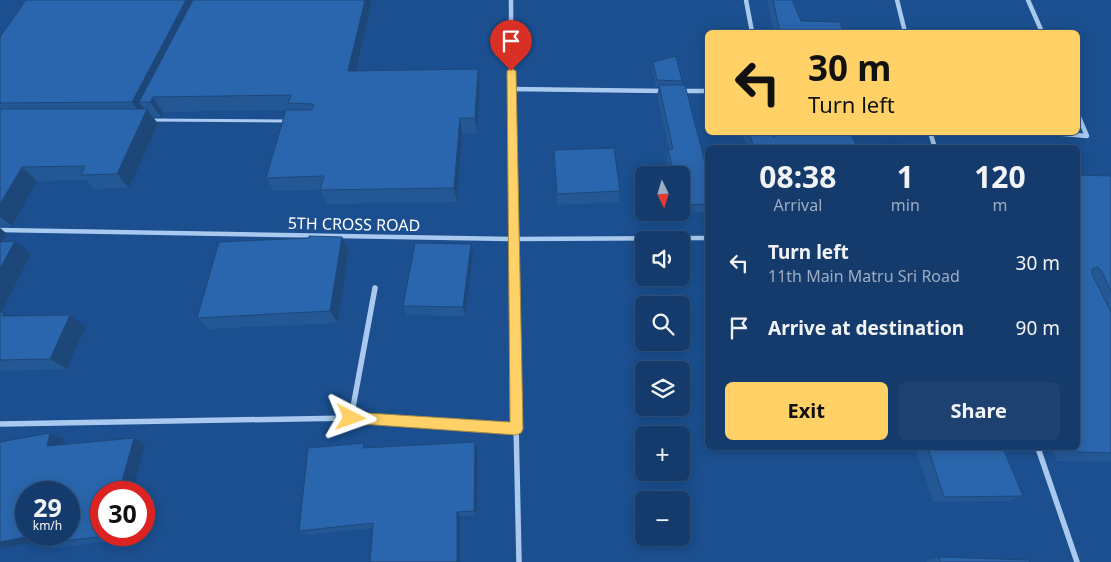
<!DOCTYPE html>
<meta charset="utf-8">
<style>
:root{--surface:#143b6b;--page:#1d4271;--text:#f1f3f6;--muted:#9dadc1;--line:#33557e;--accent:#ffd166}
body{margin:0;font-family:"Noto Sans",sans-serif;background:var(--page);color:var(--text);height:100vh;display:flex;flex-direction:column;font-size:19px;white-space:nowrap}
*{box-sizing:border-box;margin:0}
p{font-size:16px;color:var(--muted)}
.icon{flex:none;width:28px;height:28px;fill:none;stroke:currentColor;stroke-width:2;stroke-linecap:round;stroke-linejoin:round}
.map{position:relative;flex:1;overflow:hidden}
.sheet{position:absolute;left:705px;top:145px;width:375px;height:305px;display:flex;flex-direction:column;background:var(--surface);border-radius:8px;box-shadow:0 2px 12px #0003,0 0 0 1px var(--line)}
.sheet>*{flex:none}
.guide{position:absolute;left:705px;top:30px;width:375px;height:105px;border-radius:8px;box-shadow:0 2px 12px #0003,0 0 0 1px var(--line);background:#ffd166;color:#111;overflow:hidden}
.needle{width:32px;rotate:175deg}
.controls{position:absolute;left:635px;top:166px;display:grid;gap:10px}
.controls a{display:grid;place-items:center;width:55px;height:55px;border-radius:8px;background:var(--surface);box-shadow:0 2px 12px #0003,0 0 0 1px var(--line);font-size:25px}
.speed{position:absolute;left:15px;top:481px;display:flex;gap:10px;font-size:25px;font-weight:700;text-align:center}
.speed>*{display:grid;place-content:center;width:65px;height:65px;border-radius:50%;background:var(--surface);box-shadow:0 2px 12px #0003,0 0 0 1px var(--line);line-height:1}
.speed small{font-size:12px;font-weight:400}
.speed .limit{border:8px solid #d22;background:#fff;color:#111}
.pin{position:absolute;display:grid;place-items:center;width:42px;height:42px;color:#fff;margin:-51px -21px;border-radius:50% 50% 50% 0;rotate:-45deg;box-shadow:0 0 5px #0007}
.pin .icon{rotate:45deg}
.me{position:absolute;width:55px;margin:-28px;rotate:94deg;stroke-linejoin:round;filter:drop-shadow(0 0 4px #0008)}
.turn{display:flex;align-items:center;gap:18px;height:105px;padding:0 20px;font-size:22px}
.turn .icon{width:65px;height:65px;stroke-width:2.5}
.turn b{display:block;font-size:35px;line-height:42px}
.eta{display:flex;justify-content:space-evenly;align-items:center;height:85px;text-align:center}
.eta b{font-size:30px;font-weight:700;line-height:35px}
.cta{display:flex;gap:10px;margin-top:auto;padding:10px 20px}
.cta a{flex:1;height:58px;border-radius:8px;background:var(--accent);color:#111;font-size:20px;font-weight:700;line-height:58px;text-align:center}
.cta a+a{background:var(--page);color:var(--text)}
ul{padding:0;list-style:none}
li{display:flex;align-items:center;gap:15px;height:65px;padding:0 20px}
li div{flex:1}
li b{display:block;font-size:19px}
li em{font-style:normal}
.map>svg:first-child{display:block}
</style>
<div class="map">
<svg width="1111" height="562" viewBox="0 0 1111 562">
<rect width="100%" height="100%" fill="#1b4f8f"/>
<g fill="none" stroke-linecap="round" stroke-linejoin="round">
<!-- service -->
<polyline stroke="#a9c9ee" stroke-width="3" points="152,120 288,121"/>
<!-- minor-far1 -->
<g stroke="#a9c9ee" stroke-width="4.5">
<polyline points="511,0 512,241"/>
<polyline points="746,0 752,32"/>
<polyline points="897,0 905,32"/>
<polyline points="1028,0 1042,32"/>
<polyline points="511,89 665,91"/>
<polyline points="681,91 708,91"/>
<polyline points="930,132 935,148"/>
<polyline points="1042,132 1087,136 1078,115"/>
<polyline points="0,230 512,239 708,238"/>
</g>
<!-- minor -->
<g stroke="#a9c9ee" stroke-width="5.5">
<polyline points="512,239 519,562"/>
<polyline points="351,418 375,288"/>
<polyline points="0,424 351,418 516,429"/>
<polyline points="1038,448 1077,562"/>
</g>
</g>
<!-- wall -->
<g fill="#245895">
<polygon points="26,0 372,0 357,71 478,69 480,84 477,133 462,133 457,202 327,204 320,190 274,191 266,178 291,110 163,112 161,117 153,117 158,124 129,188 94,189 86,180 37,181 12,226 0,226 0,37"/>
<polygon points="767,0 792,0 801,21 843,32 774,32"/>
<polygon points="653,62 682,81 681,85 708,174 708,212 678,214 678,212 681,212 681,175 670,175 666,159 669,149 657,95 659,86 656,86 652,68"/>
<polygon points="742,132 769,132 772,136 772,132 850,132 856,145 898,148 747,148"/>
<polygon points="554,150 620,191 619,202 557,205 554,161"/>
<polygon points="1078,175 1111,176 1111,462 1057,461 1051,448 1078,448"/>
<polygon points="0,228 7,234 3,242 31,254 1,312 9,316 70,315 86,326 67,369 0,371"/>
<polygon points="342,237 349,250 338,323 209,329 197,318"/>
<polygon points="473,254 465,316 407,315 403,306"/>
<polygon points="134,438 145,445 133,492 101,492 122,535 121,540 52,548 36,544 37,542 0,549 0,442 64,439 63,445"/>
<polygon points="475,442 477,448 477,515 460,516 372,528 306,535 299,531 368,447"/>
<polygon points="919,448 1003,448 1023,496 1009,501 933,502 916,450"/>
<polygon points="939,557 1030,562 927,562 927,560"/>
</g>
<!-- shaded-wall -->
<g fill="#1d4779">
<polygon points="186,0 199,0 139,102 146,111 143,117 132,102"/>
<polygon points="365,0 372,0 353,86 348,71"/>
<polygon points="478,69 480,84 477,133 475,118"/>
<polygon points="153,97 163,112 161,117 150,102"/>
<polygon points="147,109 158,124 129,188 117,174"/>
<polygon points="460,118 462,133 457,202 454,188"/>
<polygon points="22,167 37,181 12,226 0,217 0,204"/>
<polygon points="0,228 7,234 0,247"/>
<polygon points="342,237 349,250 338,323 330,311"/>
<polygon points="15,241 31,254 0,315 0,269"/>
<polygon points="471,244 473,254 465,316 463,307"/>
<polygon points="4,312 22,324 2,316"/>
<polygon points="70,315 86,326 67,369 50,359"/>
<polygon points="50,433 64,439 61,453 47,446"/>
<polygon points="134,438 145,445 133,492 119,492"/>
<polygon points="475,442 477,448 477,515 474,511"/>
<polygon points="457,512 460,516 460,562 457,562"/>
<polygon points="37,535 41,535 55,538 0,549 0,542"/>
<polygon points="108,535 122,535 121,540 108,536"/>
</g>
<!-- building -->
<g fill="#2a66ad" stroke="#1d4779">
<polygon points="26,0 186,0 132,102 0,103 0,37"/>
<polygon points="193,0 365,0 348,71 478,69 475,118 460,118 454,188 320,190 324,176 266,178 286,110 311,110 314,107 313,104 288,103 291,95 153,97 150,102 139,102"/>
<polygon points="773,0 792,0 801,21 840,22 843,32 780,32"/>
<polygon points="676,56 682,81 657,80 653,62"/>
<polygon points="659,85 685,85 708,174 708,204 681,205 681,175 674,175 668,149 673,149"/>
<polygon points="0,109 147,109 117,174 81,175 85,166 22,167 0,204"/>
<polygon points="749,132 769,132 769,133 774,137 778,132 850,132 856,145 897,144 898,148 754,148"/>
<polygon points="614,148 620,191 557,194 554,150"/>
<polygon points="1078,175 1111,176 1111,291 1101,270 1097,267 1092,269 1092,274 1111,312 1111,453 1078,452 1076,448 1078,448"/>
<polygon points="309,236 342,237 330,311 197,318 219,242 309,238"/>
<polygon points="15,241 0,269 0,242"/>
<polygon points="415,243 471,244 463,307 403,306"/>
<polygon points="0,312 4,312 2,316 70,315 50,359 0,360"/>
<polygon points="50,433 47,446 134,438 119,492 101,492 101,535 108,535 108,536 36,544 39,535 69,535 69,492 26,492 26,535 37,535 0,542 0,442"/>
<polygon points="475,442 474,511 457,512 457,562 370,562 373,523 299,531 308,448 364,443 363,448"/>
<polygon points="928,448 1003,448 1023,496 944,497"/>
<polygon points="939,557 1029,560 1030,562 940,562"/>
</g>
<!-- route -->
<polygon fill="#ffd166" stroke="#a68842" points="511,68 516,71 523,429 521,433 516,435 347,423 345,418 347,414 351,412 510,422 507,71"/>
<g text-anchor="middle" stroke-width="5" stroke-linejoin="round" paint-order="stroke">
<!-- street labels -->
<g font-size="16" fill="#fff" stroke="#1b4f8f">
<text transform="translate(354 224) rotate(1)" y="6">5TH CROSS ROAD</text>
</g>
</g>
</svg>
<div class="controls">
<a><svg class="needle" viewBox="-14 -14 28 28"><path d="M0-13l5 13h-10z" fill="#e53935"/><path d="M0 13l5-13h-10z" fill="#9dadc1"/></svg></a>
<a><svg class="icon" aria-label="sound" viewBox="0 0 24 24"><path d="M4 9h4l5-4v14l-5-4H4zM17 9q2 3 0 6"/></svg></a>
<a><svg class="icon" aria-label="search" viewBox="0 0 24 24"><circle cx="10" cy="10" r="6"/><path d="M15 15l6 6"/></svg></a>
<a><svg class="icon" aria-label="layers" viewBox="0 0 24 24"><path d="M12 4l9 5-9 5-9-5zM3 14l9 5 9-5"/></svg></a>
<a>+</a>
<a>−</a>
</div>
<div class="speed"><div>29<small>km/h</small></div><div class="limit">30</div></div>
<div class="pin" style="left:511px;top:71px;background:#d93025"><svg class="icon" aria-label="arrive" viewBox="0 0 24 24"><path d="M6 21V4h12l-3 4 3 4H6"/></svg></div>
<svg class="me" style="left:351px;top:418px" viewBox="-20 -20 40 40"><path d="M0-17L14 15 0 8-14 15z" fill="#ffd166" stroke="#fff" stroke-width="4"/></svg>
<div class="guide">
<div class="turn"><svg class="icon" aria-label="left" viewBox="0 0 24 24"><path d="M17 20v-9H6M10 6l-5 5 5 5"/></svg><div><b>30 m</b>Turn left</div></div>
</div>
<section class="sheet">
<div class="eta">
<div><b>08:38</b><p>Arrival</p></div>
<div><b>1</b><p>min</p></div>
<div><b>120</b><p>m</p></div>
</div>
<ul>
<li><svg class="icon" aria-label="left" viewBox="0 0 24 24"><path d="M17 20v-9H6M10 6l-5 5 5 5"/></svg><div><b>Turn left</b><p>11th Main Matru Sri Road</p></div><em>30 m</em></li>
<li><svg class="icon" aria-label="arrive" viewBox="0 0 24 24"><path d="M6 21V4h12l-3 4 3 4H6"/></svg><div><b>Arrive at destination</b></div><em>90 m</em></li>
</ul>
<div class="cta"><a>Exit</a><a>Share</a></div>
</section>
</div>
